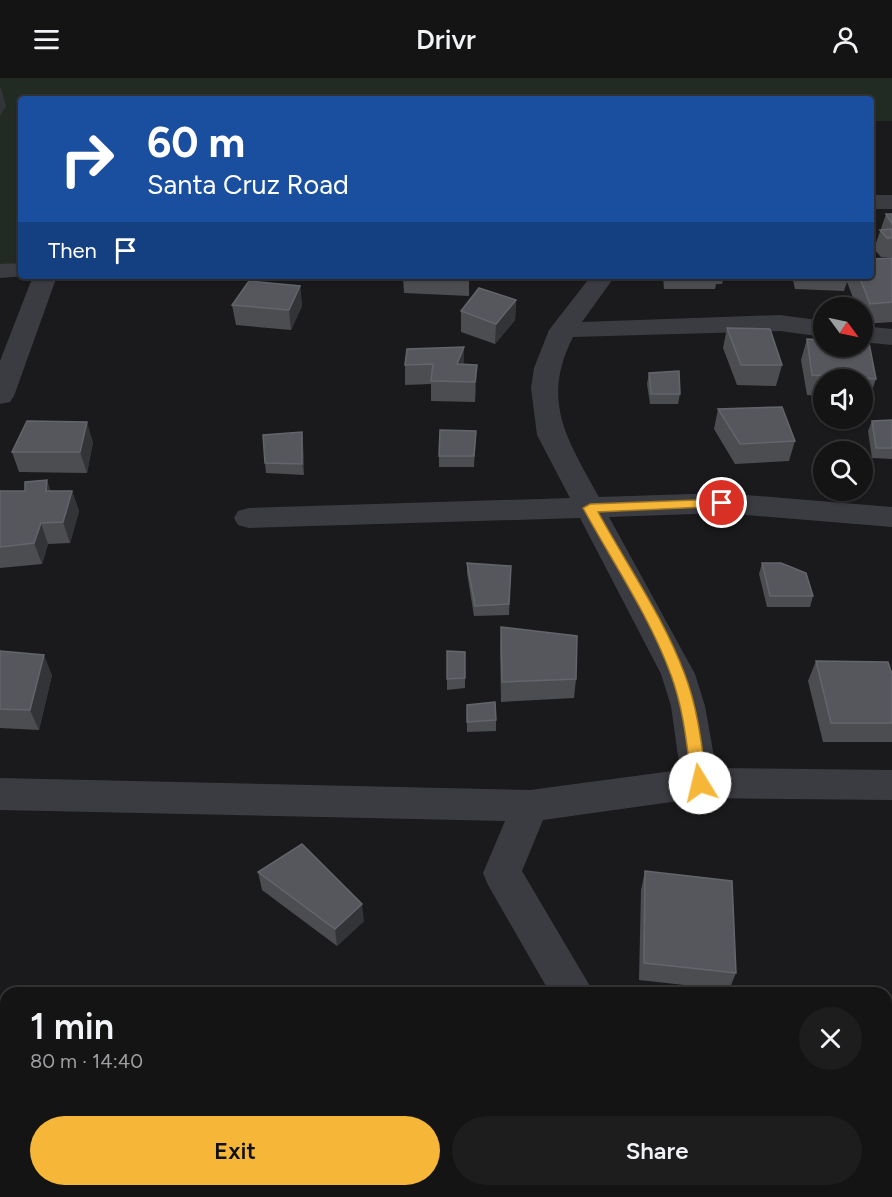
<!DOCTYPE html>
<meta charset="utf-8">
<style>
:root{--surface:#141415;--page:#1d1d1e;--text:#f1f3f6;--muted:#9d9ea0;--line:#333334;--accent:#f6b738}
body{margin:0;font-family:Figtree,sans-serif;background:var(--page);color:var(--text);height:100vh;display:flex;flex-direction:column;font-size:22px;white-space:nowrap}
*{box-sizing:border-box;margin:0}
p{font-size:20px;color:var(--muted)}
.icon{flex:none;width:33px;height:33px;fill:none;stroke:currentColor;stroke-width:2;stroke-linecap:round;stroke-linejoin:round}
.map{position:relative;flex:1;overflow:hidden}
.side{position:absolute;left:0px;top:909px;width:892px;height:210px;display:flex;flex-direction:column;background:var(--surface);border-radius:18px 18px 0 0;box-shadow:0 2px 4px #0004,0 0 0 2px var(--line)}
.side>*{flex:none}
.hud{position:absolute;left:18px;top:18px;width:856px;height:183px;border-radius:6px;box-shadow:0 2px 4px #0004,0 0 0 2px var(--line);background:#1a4fa0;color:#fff;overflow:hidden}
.needle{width:39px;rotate:123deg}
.buttons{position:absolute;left:813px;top:219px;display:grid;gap:12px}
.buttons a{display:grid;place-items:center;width:60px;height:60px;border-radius:50%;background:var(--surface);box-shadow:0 2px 4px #0004,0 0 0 2px var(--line);font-size:30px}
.pin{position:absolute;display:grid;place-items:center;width:51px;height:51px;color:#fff;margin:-26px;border:3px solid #fff;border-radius:50%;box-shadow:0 2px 6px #0007}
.me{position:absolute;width:66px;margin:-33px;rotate:351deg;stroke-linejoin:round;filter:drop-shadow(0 0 4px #0008)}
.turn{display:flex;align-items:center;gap:21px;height:126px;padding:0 30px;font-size:27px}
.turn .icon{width:78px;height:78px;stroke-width:2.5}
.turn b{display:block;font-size:42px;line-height:51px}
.then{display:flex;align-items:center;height:57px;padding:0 30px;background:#0003;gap:12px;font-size:22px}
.round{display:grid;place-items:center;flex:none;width:63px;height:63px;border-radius:32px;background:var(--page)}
.head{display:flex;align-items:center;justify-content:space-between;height:102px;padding:0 30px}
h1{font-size:36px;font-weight:600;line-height:45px}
.button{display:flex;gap:12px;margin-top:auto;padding:12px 30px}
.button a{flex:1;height:69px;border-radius:36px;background:var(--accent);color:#111;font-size:24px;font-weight:600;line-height:69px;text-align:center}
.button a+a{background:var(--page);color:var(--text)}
header{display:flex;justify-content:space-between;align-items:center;height:78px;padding:0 30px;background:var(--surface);font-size:27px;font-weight:600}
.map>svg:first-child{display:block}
</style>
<header><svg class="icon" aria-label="menu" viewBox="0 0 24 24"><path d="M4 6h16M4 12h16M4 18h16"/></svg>Drivr<svg class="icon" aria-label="person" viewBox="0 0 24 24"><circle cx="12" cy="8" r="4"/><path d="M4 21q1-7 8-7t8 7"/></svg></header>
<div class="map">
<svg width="892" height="1119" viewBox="0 0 892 1119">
<rect width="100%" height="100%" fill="#1a1a1c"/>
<!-- green -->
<polygon fill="#212b23" points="0,0 892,0 892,43 872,43 872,21 21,21 21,185 0,187"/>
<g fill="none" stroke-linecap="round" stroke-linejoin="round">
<!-- minor -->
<g fill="#3b3c41" fill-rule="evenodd">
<rect x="872" y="117" width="20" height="14"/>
<polygon points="21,185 21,198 26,198 0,200 0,186"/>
<polygon points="33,198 57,198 14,318 10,324 0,326 0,283"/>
<path d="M591,198H615L582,244L780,237L824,243V259L780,253L573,259C540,324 568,362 599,419L722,415L892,429V449L722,435L609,439L695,596L705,628L716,690L892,692V722L700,720L543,742L522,793L594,915H550L488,807L483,795L505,743L0,732V700L530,712L680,692L671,628L661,596L580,440L249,450L238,447L234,440L238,433L249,430L570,420L537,357L531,310L534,290L549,252Z"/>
<polygon points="862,248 892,251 892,267 862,264"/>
<polygon points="666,1113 714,1113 716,1119 668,1119"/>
</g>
</g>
<!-- wall -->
<g fill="#4b4d51">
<polygon points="886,136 892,136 892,179 881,179 874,171"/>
<polygon points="892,180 892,244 864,246 862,243 862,230 857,230 847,204 844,213 795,211 792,198 872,198"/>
<polygon points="403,198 469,198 469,218 404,215"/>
<polygon points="663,198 724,198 722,206 716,206 715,211 664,211"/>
<polygon points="300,208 302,228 291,252 236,247 232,227"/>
<polygon points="516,222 515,242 495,266 461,254 461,233"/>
<polygon points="727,250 782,287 776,308 737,307 723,270"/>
<polygon points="807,261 876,301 869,321 862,321 862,302 824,302 824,318 807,317 801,282"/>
<polygon points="464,269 464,286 477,287 475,324 431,323 431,306 405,307 405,287"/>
<polygon points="649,295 680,316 678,326 650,326 647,306"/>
<polygon points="718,331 795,363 789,383 735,386 714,351"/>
<polygon points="892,342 892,381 872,380 868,353 872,343"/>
<polygon points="476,353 474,389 439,389 439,378"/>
<polygon points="93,364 87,395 19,394 12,374"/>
<polygon points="303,364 304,397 266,395 265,385"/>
<polygon points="0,413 72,413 79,433 70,465 48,466 42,486 0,490"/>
<polygon points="467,485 511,488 509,537 474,538 467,495"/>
<polygon points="762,485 813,518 810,529 767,529 759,496"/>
<polygon points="501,549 576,601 574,620 501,624 500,569"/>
<polygon points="0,573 52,597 39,652 0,650"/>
<polygon points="447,573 465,574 465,610 447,612"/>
<polygon points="816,583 892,596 892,664 823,664 808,603"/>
<polygon points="467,627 496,642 496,653 467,654"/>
<polygon points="645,793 736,895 729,912 639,902 641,812"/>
<polygon points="258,794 364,843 337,868 262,812"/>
</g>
<!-- shaded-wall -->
<g fill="#333437">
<polygon points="1,9 6,28 0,38 0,11"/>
<polygon points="300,208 302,228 291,252 289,232"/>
<polygon points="516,222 515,242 495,266 496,246"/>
<polygon points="464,269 464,290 457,286"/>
<polygon points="477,287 476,307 475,324 475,304"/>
<polygon points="87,344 93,364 87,395 80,374"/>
<polygon points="302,354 303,364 304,397 302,386"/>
<polygon points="47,402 54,423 46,413"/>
<polygon points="72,413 79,433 70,465 63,444"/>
<polygon points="41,445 48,466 42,486 34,465"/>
<polygon points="44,577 52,597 39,652 30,632"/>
<polygon points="362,826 364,843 337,868 335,851"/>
<polygon points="892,1017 892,1025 886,1028 886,1020"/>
</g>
<!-- building -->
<g fill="#56575d" stroke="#63656c" stroke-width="1.5">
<polygon points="886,136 892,136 892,146"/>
<polygon points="892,151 892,160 887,160 880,152"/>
<polygon points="892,180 892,224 870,226 859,198 872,198 872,181"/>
<polygon points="249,203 300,208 289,232 232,227"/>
<polygon points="479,210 516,222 496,246 461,233"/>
<polygon points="727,250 770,251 782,287 741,287"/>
<polygon points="807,261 824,262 824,268 862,268 862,265 869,265 876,301 812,297"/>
<polygon points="464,269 457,286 477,287 475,304 431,303 433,286 405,287 407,271"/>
<polygon points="679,293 680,316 651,316 649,295"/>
<polygon points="782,329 795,363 740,366 718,331"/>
<polygon points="892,342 892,370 876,370 872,343"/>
<polygon points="27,343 87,344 80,374 12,374"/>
<polygon points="440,352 476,353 474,378 439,378"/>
<polygon points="302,354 302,386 265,385 263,357"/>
<polygon points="47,402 46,413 72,413 63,444 41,445 34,465 0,469 0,413 25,413 25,404"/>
<polygon points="467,485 511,488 509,526 475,528"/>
<polygon points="762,485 781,485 806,495 813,518 770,518"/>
<polygon points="501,549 577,558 576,601 502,604"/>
<polygon points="0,573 44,577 30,632 0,631"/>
<polygon points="447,573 465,574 465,600 447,601"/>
<polygon points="816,583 888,584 892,596 892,645 831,645"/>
<polygon points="495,624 496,642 467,644 467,627"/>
<polygon points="302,766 362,826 335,851 258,794"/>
<polygon points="645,793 732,803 736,895 644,885"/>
<polygon points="886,925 892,932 892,1017 886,1020"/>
</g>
<!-- route -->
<path fill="#f6b738" stroke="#a07724" stroke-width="1.5" d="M722,421L726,422V428L598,434C627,487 664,540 685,597C698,631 702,669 707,705L700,712L692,705C687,669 684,632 671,597C650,539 613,485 583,430L590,426Z"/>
</svg>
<div class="buttons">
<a><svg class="needle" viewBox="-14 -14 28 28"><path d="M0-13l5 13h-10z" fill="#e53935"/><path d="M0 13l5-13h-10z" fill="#9d9ea0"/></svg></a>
<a><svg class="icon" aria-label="sound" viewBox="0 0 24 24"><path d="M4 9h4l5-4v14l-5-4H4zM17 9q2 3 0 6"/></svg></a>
<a><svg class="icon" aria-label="search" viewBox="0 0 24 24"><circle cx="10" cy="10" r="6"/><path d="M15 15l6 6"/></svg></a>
</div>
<div class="pin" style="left:722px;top:425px;background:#d93025"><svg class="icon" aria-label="arrive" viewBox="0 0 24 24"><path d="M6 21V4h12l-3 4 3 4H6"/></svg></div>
<svg class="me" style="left:700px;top:705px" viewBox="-20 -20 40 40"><circle r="19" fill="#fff"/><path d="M0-13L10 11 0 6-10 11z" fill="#f6b738"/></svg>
<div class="hud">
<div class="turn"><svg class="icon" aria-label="right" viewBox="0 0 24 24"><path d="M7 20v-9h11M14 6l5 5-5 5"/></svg><div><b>60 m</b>Santa Cruz Road</div></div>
<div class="then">Then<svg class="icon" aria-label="arrive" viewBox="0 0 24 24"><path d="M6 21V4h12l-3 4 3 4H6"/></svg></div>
</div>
<section class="side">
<div class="head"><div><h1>1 min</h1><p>80 m · 14:40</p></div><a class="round"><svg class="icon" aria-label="close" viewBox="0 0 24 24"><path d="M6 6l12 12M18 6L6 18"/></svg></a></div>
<div class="button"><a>Exit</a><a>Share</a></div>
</section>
</div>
